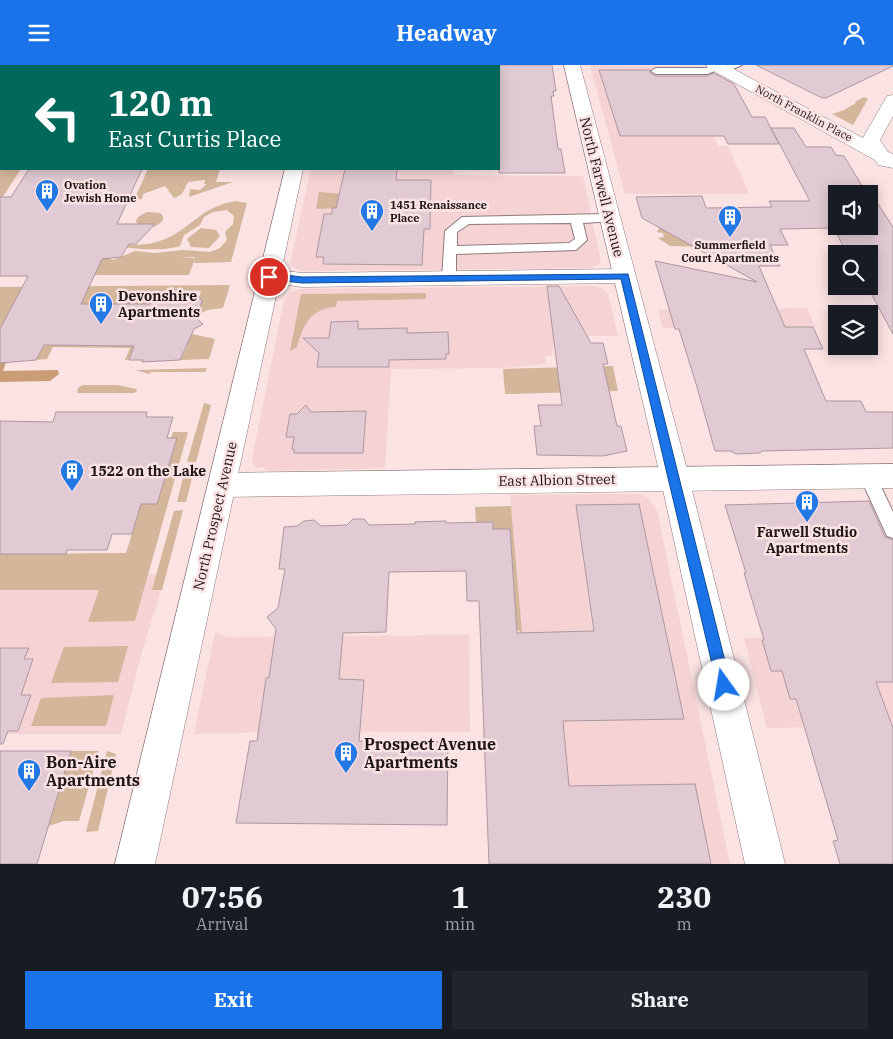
<!DOCTYPE html>
<style>
:root{--surface:#171b24;--page:#20242c;--text:#f1f3f6;--muted:#9ea1a6;--accent:#1a73e8}
body{margin:0;font-family:"IBM Plex Serif",serif;background:var(--page);color:var(--text);height:100vh;display:flex;flex-direction:column;font-size:19px;white-space:nowrap}
*{box-sizing:border-box;margin:0}
p{font-size:16px;color:var(--muted)}
.icon{flex:none;width:28px;height:28px;fill:none;stroke:currentColor;stroke-width:2;stroke-linecap:round;stroke-linejoin:round}
.map{position:relative;height:799px;overflow:hidden}
.panel{display:flex;flex-direction:column;background:var(--surface);flex:1}
.panel>*{flex:none}
.top-card{position:absolute;left:0px;top:0px;width:500px;height:105px;box-shadow:0 2px 12px #0003;background:#00695c;color:#fff;overflow:hidden}
.tools{position:absolute;left:828px;top:120px;display:grid;gap:10px}
.tools a{display:grid;place-items:center;width:50px;height:50px;border-radius:0px;background:var(--surface);box-shadow:0 2px 12px #0003;font-size:25px}
.pin{position:absolute;display:grid;place-items:center;width:42px;height:42px;color:#fff;margin:-21px;border:2px solid #fff;border-radius:50%;box-shadow:0 1px 5px #0007}
.me{position:absolute;width:55px;margin:-28px;rotate:347deg;stroke-linejoin:round;filter:drop-shadow(0 0 4px #0008)}
.turn{display:flex;align-items:center;gap:18px;height:105px;padding:0 25px;font-size:22px}
.turn .icon{width:65px;height:65px;stroke-width:2.5}
.turn b{display:block;font-size:35px;line-height:42px}
.eta{display:flex;justify-content:space-evenly;align-items:center;height:85px;text-align:center}
.eta b{font-size:30px;font-weight:800;line-height:35px}
.action{display:flex;gap:10px;margin-top:auto;padding:10px 25px}
.action a{flex:1;height:58px;border-radius:0px;background:var(--accent);color:#fff;font-size:20px;font-weight:800;line-height:58px;text-align:center}
.action a+a{background:var(--page);color:var(--text)}
header{display:flex;justify-content:space-between;align-items:center;height:65px;padding:0 25px;background:var(--accent);color:#fff;font-size:22px;font-weight:800}
.map>svg:first-child{display:block}
</style>
<header><svg class="icon" aria-label="menu" viewBox="0 0 24 24"><path d="M4 6h16M4 12h16M4 18h16"/></svg>Headway<svg class="icon" aria-label="person" viewBox="0 0 24 24"><circle cx="12" cy="8" r="4"/><path d="M4 21q1-7 8-7t8 7"/></svg></header>
<div class="map">
<svg width="893" height="799" viewBox="0 0 893 799">
<rect width="100%" height="100%" fill="#fbe2e3"/>
<!-- built -->
<g fill="#f5d3d5">
<polygon points="41,0 301,0 40,1"/>
<polygon points="590,0 704,2 696,5 651,5 658,22 705,52 718,81 728,81 749,129 625,129"/>
<polygon points="311,104 453,104 454,110 583,111 601,197 593,203 303,206 295,204 290,199"/>
<polygon points="594,221 602,223 608,229 618,271 554,271 552,291 545,291 546,299 501,303 391,304 385,403 270,406 264,405 265,402 256,403 253,398 252,393 284,235 290,227 300,224"/>
<polygon points="807,243 816,262 663,263 658,245"/>
<polygon points="639,429 647,432 657,445 730,799 489,799 483,661 529,660 510,430"/>
<polygon points="166,509 143,583 121,669 0,669 0,511"/>
<polygon points="215,567 227,572 469,570 470,667 307,666 194,669"/>
<polygon points="893,571 893,661 767,663 744,573"/>
</g>
<!-- green -->
<g fill="#d4b69b">
<polygon points="864,32 868,34 853,60 832,49 844,45 856,38 855,37"/>
<polygon points="0,75 1,104 21,104 0,136"/>
<path d="M148,104H220L216,117H233L189,132L190,124L200,125L207,119H204L205,115L188,117C184,125 183,131 174,133L165,121L143,129L142,134L134,135Z"/>
<polygon points="319,127 343,129 343,143 316,144"/>
<path d="M235,136L247,138L231,197L194,198L195,192H180L195,193L189,210H94L103,191L113,195L135,186L155,188L182,185L210,187L220,183L227,175L225,167L233,159L234,151L227,145L213,147L204,152L200,160L184,170L180,181C162,187 128,184 109,179C125,179 144,182 160,176C190,166 198,143 235,136Z"/>
<path d="M147,147L160,148L163,151V155C156,164 147,163 138,160L136,156L138,152Z"/>
<polygon points="660,162 710,182 670,181 658,173 664,172 663,168 657,167"/>
<polygon points="201,163 216,165 220,171 209,183 191,182 187,174"/>
<polygon points="225,220 230,220 223,243 207,245 198,250 194,250 201,235 199,233 201,226 190,225 155,226 148,244 85,239 7,251 0,264 0,222"/>
<path d="M426,228V234L337,236L336,242C311,243 303,260 297,282L290,286L301,229Z"/>
<polygon points="188,268 215,274 209,294 180,295 187,282"/>
<path d="M136,275L129,295H125L130,283L53,282L47,294L36,295L46,276C73,281 108,285 136,275Z"/>
<polygon points="613,301 618,326 505,329 503,304"/>
<polygon points="207,303 205,307 151,307 149,309 136,305"/>
<polygon points="83,320 117,320 136,324 137,326 134,328 77,328 78,323"/>
<polygon points="204,338 211,340 196,397 187,397"/>
<polygon points="173,367 188,367 135,556 88,557 99,525 0,525 0,489 126,488 162,373 171,373"/>
<polygon points="185,405 194,405 186,437 177,437"/>
<polygon points="511,441 522,568 516,564 514,554 516,551 510,464 493,464 493,457 476,457 475,442"/>
<polygon points="183,445 162,525 152,525 174,446"/>
<polygon points="128,581 118,617 51,618 64,582"/>
<polygon points="114,630 106,661 31,661 41,633"/>
<polygon points="71,686 99,686 79,756 64,756 48,761"/>
<polygon points="107,686 116,689 98,766 86,767"/>
</g>
<!-- forest -->
<polygon fill="#c99d76" points="0,297 6,297 3,306 58,305 59,309 50,316 0,317"/>
<!-- building -->
<g fill="#e1cad3" stroke="#ad97a0">
<polygon points="499,0 552,0 556,26 553,26 554,31 551,31 558,84 561,84 565,108 499,108"/>
<polygon points="756,0 893,0 893,1 826,33 822,33"/>
<polygon points="599,5 650,5 650,8 656,11 707,11 714,8 734,19 752,52 765,52 779,79 728,79 724,71 620,71"/>
<polygon points="771,63 794,63 806,82 831,82 836,90 844,91 867,129 836,129 836,161 869,161 869,132 871,136 876,136 893,162 893,269 867,221 869,189 847,189 834,163 780,164 788,180 770,180 780,201 759,201 785,262 813,262 823,284 804,284 826,336 861,336 866,347 893,347 893,383 762,386 760,388 736,389 731,386 715,386 697,322 679,264 675,264 655,196 757,217 642,153 636,132 702,131 706,143 772,142 769,136 810,136"/>
<polygon points="29,104 142,104 117,159 155,159 136,179 129,179 121,192 102,194 81,239 150,239 155,226 195,226 202,236 197,254 203,259 194,264 180,295 142,297 143,295 129,295 134,281 44,280 36,295 0,298 0,264 28,211 0,211 0,132 11,132"/>
<polygon points="345,104 397,104 396,115 431,115 430,164 424,164 422,200 323,199 324,192 316,192 324,149 332,149 332,143 336,143"/>
<polygon points="547,221 559,221 591,278 603,278 608,299 603,299 617,361 621,361 627,386 603,391 537,390 534,361 541,361 538,340 562,340"/>
<polygon points="358,256 358,264 407,263 407,268 448,267 449,289 446,289 446,294 389,295 389,302 317,302 319,288 303,273 329,273 331,257"/>
<polygon points="306,340 311,347 366,346 363,388 294,388 294,384 292,384 294,372 286,372 290,349 297,349"/>
<polygon points="56,347 147,347 146,352 173,352 167,373 177,373 157,439 141,439 132,469 112,469 107,485 67,485 66,489 0,489 0,356 53,357"/>
<polygon points="869,436 885,472 893,475 893,617 876,617 893,663 893,799 840,799 833,776 838,775 796,634 790,634 782,606 771,606 762,575 764,575 744,508 746,508 725,440"/>
<polygon points="639,439 684,654 563,656 569,721 695,719 711,799 489,799 479,536 467,536 466,506 389,507 386,567 343,568 339,614 364,615 359,676 448,677 447,760 236,758 250,676 257,676 266,613 269,613 276,564 267,552 278,543 285,504 279,504 284,462 297,461 304,456 314,455 321,461 347,460 353,454 364,454 369,460 415,459 415,457 446,456 446,458 493,457 493,464 510,464 517,568 594,566 576,440"/>
<polygon points="0,583 29,583 24,594 33,594 21,630 31,630 18,666 8,666 3,679 0,679"/>
<polygon points="0,686 71,686 37,799 0,799"/>
</g>
<g fill="none" stroke-linecap="round" stroke-linejoin="round">
<!-- lane casing -->
<g stroke="#907a7b" stroke-width="2">
<g id="lane">
<polygon points="714,0 720,0 721,3 728,0 742,0 724,8 720,4 707,9 656,9 651,6 656,3 706,3"/>
<path d="M610,149L616,153L614,156L583,158L587,175L576,185L456,189V213L449,217L442,213L445,166L462,152ZM571,158L575,174L569,178L457,181V167L469,159Z"/>
<polygon points="868,405 874,407 893,447 893,473 887,471 860,412 862,407"/>
</g>
</g>
<!-- street casing -->
<g stroke="#907a7b" stroke-width="1">
<g id="street">
<polygon points="706,0 726,0 863,73 887,31 893,30 893,51 880,75 888,87 893,89 893,103 878,100 875,95 708,3"/>
<polygon points="269,204 302,208 624,204 632,206 635,211 632,216 624,218 302,222 261,216 258,211 261,206"/>
<polygon points="893,399 893,423 222,432 212,429 208,420 212,411 222,408"/>
</g>
</g>
<!-- secondary casing -->
<g stroke="#907a7b" stroke-width="1">
<g id="secondary">
<rect x="310" y="0" width="16" height="1"/>
<polygon points="564,0 580,0 684,393 785,799 745,799 656,393"/>
<polygon points="285,104 303,104 155,799 115,799"/>
</g>
</g>
<!-- lane -->
<use href="#lane" fill="#fff" fill-rule="evenodd"/>
<!-- street -->
<use href="#street" fill="#fff" fill-rule="evenodd"/>
<!-- secondary -->
<use href="#secondary" fill="#fff" fill-rule="evenodd"/>
</g>
<!-- route -->
<polygon fill="#1a73e8" stroke="#114b97" points="269,208 302,212 628,209 731,620 729,625 724,628 719,625 717,620 621,214 302,218 266,214 265,212"/>
<!-- icons -->
<defs>
<g id="building-pin" transform="scale(1.25)"><path d="M0 17L-7.5 6A9.5 9.5 0 1 1 7.5 6Z" fill="#2478e3" stroke="#fbe2e3"/><path d="M-4-6H4V6H1V3H-1V6H-4ZM-2.5-4.3h1.7v1.8h-1.7ZM.8-4.3h1.7v1.8H.8ZM-2.5-1h1.7V.8h-1.7ZM.8-1h1.7V.8H.8Z" fill="#fff"/></g>
</defs>
<g fill-rule="evenodd">
<use href="#building-pin" x="47" y="126"/>
<use href="#building-pin" x="372" y="146"/>
<use href="#building-pin" x="730" y="152"/>
<use href="#building-pin" x="101" y="239"/>
<use href="#building-pin" x="72" y="406"/>
<use href="#building-pin" x="807" y="437"/>
<use href="#building-pin" x="346" y="688"/>
<use href="#building-pin" x="29" y="706"/>
</g>
<g text-anchor="middle" stroke-width="5" stroke-linejoin="round" paint-order="stroke">
<!-- far-street labels -->
<g font-size="11" fill="#1e1616" stroke="#fbe2e3">
<text transform="translate(804 48) rotate(28)" y="4">North Franklin Place</text>
</g>
<!-- far-poi labels -->
<g font-size="11" font-weight="bold" fill="#1e1616" stroke="#fbe2e3" text-anchor="start">
<text x="64" y="124">Ovation<tspan x="64" dy="13">Jewish Home</tspan></text>
<text x="390" y="144">1451 Renaissance<tspan x="390" dy="13">Place</tspan></text>
<text x="730" y="184" text-anchor="middle">Summerfield<tspan x="730" dy="13">Court Apartments</tspan></text>
</g>
<!-- street labels -->
<g font-size="14" fill="#1e1616" stroke="#fbe2e3">
<text transform="translate(602 122) rotate(76)" y="5">North Farwell Avenue</text>
<text transform="translate(557 415) rotate(-1)" y="5">East Albion Street</text>
<text transform="translate(215 451) rotate(-77)" y="5">North Prospect Avenue</text>
</g>
<!-- poi labels -->
<g font-size="14" font-weight="bold" fill="#1e1616" stroke="#fbe2e3" text-anchor="start">
<text x="118" y="236">Devonshire<tspan x="118" dy="16">Apartments</tspan></text>
<text x="90" y="411">1522 on the Lake</text>
<text x="807" y="472" text-anchor="middle">Farwell Studio<tspan x="807" dy="16">Apartments</tspan></text>
</g>
<!-- near-poi labels -->
<g font-size="16" font-weight="bold" fill="#1e1616" stroke="#fbe2e3" text-anchor="start">
<text x="364" y="685">Prospect Avenue<tspan x="364" dy="18">Apartments</tspan></text>
<text x="46" y="703">Bon-Aire<tspan x="46" dy="18">Apartments</tspan></text>
</g>
</g>
</svg>
<div class="tools">
<a><svg class="icon" aria-label="sound" viewBox="0 0 24 24"><path d="M4 9h4l5-4v14l-5-4H4zM17 9q2 3 0 6"/></svg></a>
<a><svg class="icon" aria-label="search" viewBox="0 0 24 24"><circle cx="10" cy="10" r="6"/><path d="M15 15l6 6"/></svg></a>
<a><svg class="icon" aria-label="layers" viewBox="0 0 24 24"><path d="M12 4l9 5-9 5-9-5zM3 14l9 5 9-5"/></svg></a>
</div>
<div class="pin" style="left:269px;top:212px;background:#d93025"><svg class="icon" aria-label="arrive" viewBox="0 0 24 24"><path d="M6 21V4h12l-3 4 3 4H6"/></svg></div>
<svg class="me" style="left:724px;top:620px" viewBox="-20 -20 40 40"><circle r="19" fill="#fff"/><path d="M0-13L10 11 0 6-10 11z" fill="#1a73e8"/></svg>
<div class="top-card">
<div class="turn"><svg class="icon" aria-label="left" viewBox="0 0 24 24"><path d="M17 20v-9H6M10 6l-5 5 5 5"/></svg><div><b>120 m</b>East Curtis Place</div></div>
</div>
</div>
<section class="panel">
<div class="eta">
<div><b>07:56</b><p>Arrival</p></div>
<div><b>1</b><p>min</p></div>
<div><b>230</b><p>m</p></div>
</div>
<div class="action"><a>Exit</a><a>Share</a></div>
</section>
